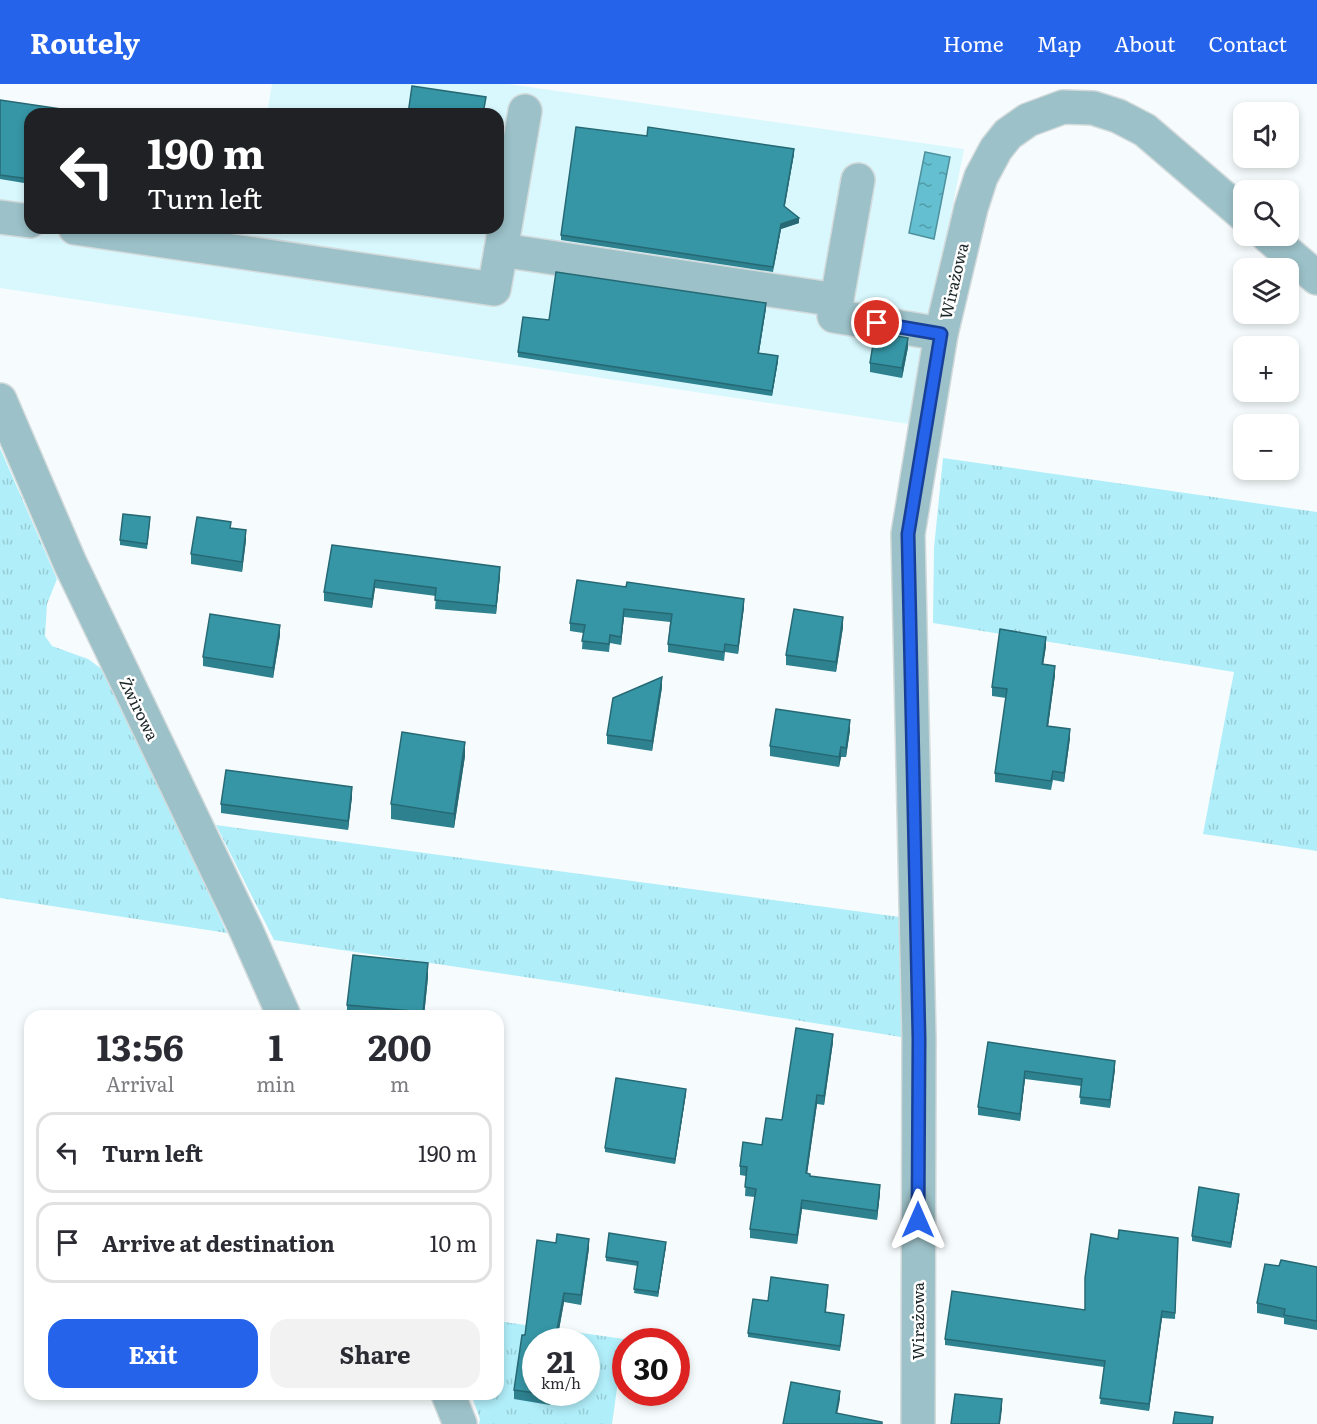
<!DOCTYPE html>
<meta charset="utf-8">
<style>
:root{--surface:#fff;--page:#f2f2f3;--text:#2b2b33;--muted:#7c7c81;--line:#e1e1e2;--accent:#2563eb}
body{margin:0;font-family:Literata,serif;background:var(--page);color:var(--text);height:100vh;display:flex;flex-direction:column;font-size:22px;white-space:nowrap}
*{box-sizing:border-box;margin:0}
p{font-size:20px;color:var(--muted)}
.icon{flex:none;width:33px;height:33px;fill:none;stroke:currentColor;stroke-width:2;stroke-linecap:round;stroke-linejoin:round}
.map{position:relative;flex:1;overflow:hidden}
.details{position:absolute;left:24px;top:926px;width:480px;height:390px;display:flex;flex-direction:column;background:var(--surface);border-radius:18px;box-shadow:0 3px 9px #0003}
.details>*{flex:none}
.top-card{position:absolute;left:24px;top:24px;width:480px;height:126px;border-radius:18px;box-shadow:0 3px 9px #0003;background:#202124;color:#fff;overflow:hidden}
.buttons{position:absolute;left:1233px;top:18px;display:grid;gap:12px}
.buttons a{display:grid;place-items:center;width:66px;height:66px;border-radius:12px;background:var(--surface);box-shadow:0 3px 9px #0003;font-size:30px}
.speed{position:absolute;left:522px;top:1244px;display:flex;gap:12px;font-size:30px;font-weight:700;text-align:center}
.speed>*{display:grid;place-content:center;width:78px;height:78px;border-radius:50%;background:var(--surface);box-shadow:0 3px 9px #0003;line-height:1}
.speed small{font-size:15px;font-weight:400}
.speed .limit{border:9px solid #d22;background:#fff;color:#111}
.pin{position:absolute;display:grid;place-items:center;width:51px;height:51px;color:#fff;margin:-26px;border:3px solid #fff;border-radius:50%;box-shadow:0 2px 6px #0007}
.me{position:absolute;width:66px;margin:-33px;rotate:0deg;stroke-linejoin:round;filter:drop-shadow(0 0 4px #0008)}
.turn{display:flex;align-items:center;gap:21px;height:126px;padding:0 24px;font-size:27px}
.turn .icon{width:78px;height:78px;stroke-width:2.5}
.turn b{display:block;font-size:42px;line-height:51px}
.eta{display:flex;justify-content:space-evenly;align-items:center;height:102px;text-align:center}
.eta b{font-size:36px;font-weight:700;line-height:42px}
.cta{display:flex;gap:12px;margin-top:auto;padding:12px 24px}
.cta a{flex:1;height:69px;border-radius:18px;background:var(--accent);color:#fff;font-size:24px;font-weight:700;line-height:69px;text-align:center}
.cta a+a{background:var(--page);color:var(--text)}
ul{padding:0;list-style:none}
li{display:flex;align-items:center;gap:18px;height:81px;margin:0 12px 9px;padding:0 12px;border:3px solid var(--line);border-radius:18px}
li div{flex:1}
li b{display:block;font-size:22px}
li em{font-style:normal}
header{display:flex;align-items:center;gap:36px;box-sizing:border-box;height:84px;padding:0 30px;background:var(--accent);color:#fff}
header strong{font-size:28px}
nav{display:flex;gap:33px;margin-inline-start:auto;font-size:21px}
.map>svg:first-child{display:block}
</style>
<header>
<strong>Routely</strong>
<nav><a>Home</a><a>Map</a><a>About</a><a>Contact</a></nav>
</header>
<div class="map">
<svg width="1317" height="1340" viewBox="0 0 1317 1340">
<defs>
<pattern id="grass-tufts" width="24" height="20" patternUnits="userSpaceOnUse" patternTransform="scale(1.5)"><rect width="24" height="20" fill="#b0eef9"/><path d="M3 7l-1-3M5 7V3M7 7l1-3M15 17l-1-3M17 17v-4M19 17l1-3" fill="none" stroke="#97ccd5"/></pattern>
<pattern id="water-ripples" width="26" height="14" patternUnits="userSpaceOnUse" patternTransform="scale(1.5)"><rect width="26" height="14" fill="#64bfd0"/><path d="M2 4q2-2 4 0t4 0M15 11q2-2 4 0t4 0" fill="none" stroke="#529ba9"/></pattern>
</defs>
<rect width="100%" height="100%" fill="#f6fcfd"/>
<!-- built -->
<polygon fill="#d8f8fe" points="272,0 508,0 964,65 909,340 0,204 0,18 104,30 30,30 30,144 498,144 498,30 267,30"/>
<!-- grass -->
<g fill="url(#grass-tufts)" fill-rule="evenodd">
<polygon points="0,364 57,495 47,520 45,552 52,562 88,575 107,589 227,849 0,814"/>
<polygon points="943,374 1317,428 1317,767 1203,750 1234,588 933,539 934,464"/>
<polygon points="216,741 900,833 901,953 565,899 274,856"/>
<path d="M498,1237L624,1255L612,1340H479L480,1335L471,1310H498ZM536,1257H586V1308H536Z"/>
</g>
<!-- water -->
<polygon fill="url(#water-ripples)" stroke="#4e919d" stroke-width="1.5" points="925,68 950,73 934,155 909,149"/>
<g fill="none" stroke-linecap="round" stroke-linejoin="round">
<!-- minor casing -->
<g stroke="#d3dadb" stroke-width="36">
<g id="minor">
<polyline points="858,96 834,232 941,250"/>
<polyline points="0,133 30,137"/>
<polyline points="75,144 494,205 501,166 837,216"/>
<polyline points="1268,152 1317,194"/>
<polyline points="501,166 525,27"/>
<polyline points="0,316 70,479 246,846 284,932"/>
<polyline points="448,1310 460,1340"/>
<polyline points="918,1340 919,955 908,450 941,250 971,124 981,93 996,65 1008,50 1028,36 1063,23 1093,24 1118,32 1145,46 1244,131"/>
</g>
</g>
<!-- minor -->
<use href="#minor" stroke="#9cc1c8" stroke-width="33"/>
</g>
<!-- wall -->
<g fill="#2e818f">
<polygon points="0,16 30,30 30,100 0,95"/>
<polygon points="647,52 794,70 784,122 799,139 781,145 773,188 561,156 561,151"/>
<polygon points="766,224 759,269 778,277 772,312 518,273 518,268 549,236"/>
<polygon points="908,263 902,294 870,288 870,279"/>
<polygon points="150,438 147,465 120,461 120,456"/>
<polygon points="231,444 246,456 242,488 191,480 191,470"/>
<polygon points="332,461 500,492 496,530 435,525 436,512 375,504 372,524 324,517 324,508"/>
<polygon points="577,496 744,523 738,570 725,568 724,577 668,568 668,560 670,538 624,533 621,561 610,559 609,568 582,565 583,549 570,547 570,539"/>
<polygon points="843,543 836,588 786,581 786,571"/>
<polygon points="280,551 273,594 203,582 203,573"/>
<polygon points="1046,562 1043,580 1055,591 1048,642 1070,654 1064,698 1053,696 1051,706 995,698 995,689 1006,614 992,612 992,603"/>
<polygon points="662,603 652,667 607,660 607,651"/>
<polygon points="850,646 846,673 841,673 839,683 770,672 770,662"/>
<polygon points="465,672 454,744 391,735 391,720"/>
<polygon points="352,713 348,746 221,729 221,720"/>
<polygon points="428,893 424,932 347,932 347,921"/>
<polygon points="833,958 824,1021 817,1020 807,1089 810,1092 880,1109 877,1136 802,1125 797,1160 750,1154 750,1145 755,1113 745,1112 746,1092 740,1091 740,1082 762,1061 782,1036"/>
<polygon points="988,958 1115,985 1110,1024 1080,1020 1081,1002 1025,995 1020,1037 978,1031 978,1023"/>
<polygon points="686,1009 675,1080 605,1068 605,1064"/>
<polygon points="1239,1115 1231,1164 1192,1157 1192,1152"/>
<polygon points="1178,1154 1175,1235 1162,1234 1149,1327 1100,1320 1104,1283 945,1261 945,1255 1085,1226 1118,1155"/>
<polygon points="556,1159 589,1164 581,1221 564,1218 557,1256 550,1321 514,1315 514,1306 525,1251"/>
<polygon points="666,1162 658,1213 634,1209 638,1182 606,1177 606,1173"/>
<polygon points="1279,1182 1317,1183 1317,1246 1284,1240 1284,1234 1257,1229 1257,1219"/>
<polygon points="828,1206 826,1228 844,1235 840,1267 748,1253 748,1249 768,1217"/>
</g>
<!-- shaded-wall -->
<g fill="#266974">
<polygon points="794,65 794,70 784,127 784,122"/>
<polygon points="799,134 799,139 781,145 773,188 781,140"/>
<polygon points="766,219 766,224 758,274 758,269"/>
<polygon points="908,254 908,263 902,294 902,284"/>
<polygon points="778,272 778,277 772,312 772,307"/>
<polygon points="246,446 246,456 242,488 242,478"/>
<polygon points="500,483 500,492 496,530 496,522"/>
<polygon points="375,496 375,504 372,524 372,515"/>
<polygon points="744,515 744,523 738,570 738,562"/>
<polygon points="624,525 624,533 621,561 621,553"/>
<polygon points="843,533 843,543 836,588 836,578"/>
<polygon points="280,541 280,551 273,594 273,584"/>
<polygon points="1046,553 1046,562 1042,589 1042,580"/>
<polygon points="1055,582 1055,591 1047,651 1047,642"/>
<polygon points="662,593 662,603 652,667 652,657"/>
<polygon points="850,636 850,646 846,673 846,664"/>
<polygon points="1070,645 1070,654 1064,698 1064,689"/>
<polygon points="465,658 465,672 454,744 454,730"/>
<polygon points="841,663 841,673 839,683 839,673"/>
<polygon points="352,703 352,713 348,746 348,737"/>
<polygon points="428,879 428,893 424,932 423,932"/>
<polygon points="833,950 833,958 824,1021 824,1012"/>
<polygon points="1115,977 1115,985 1110,1024 1110,1016"/>
<polygon points="1025,987 1025,995 1020,1037 1020,1030"/>
<polygon points="686,1005 686,1009 675,1080 675,1075"/>
<polygon points="817,1011 817,1020 806,1098 806,1089"/>
<polygon points="880,1101 880,1109 877,1136 877,1127"/>
<polygon points="1239,1110 1239,1115 1231,1164 1231,1159"/>
<polygon points="802,1116 802,1125 797,1160 797,1151"/>
<polygon points="589,1155 589,1164 581,1221 581,1211"/>
<polygon points="666,1158 666,1162 658,1213 658,1208"/>
<polygon points="564,1209 564,1218 557,1257 555,1257"/>
<polygon points="1162,1227 1162,1234 1149,1327 1149,1320"/>
<polygon points="840,1307 840,1315 836,1336 836,1329"/>
<polygon points="1002,1315 1002,1325 1000,1340 999,1340"/>
</g>
<!-- building -->
<g fill="#3696a6" stroke="#266974" stroke-width="1.5">
<polygon points="412,2 486,13 483,30 408,30"/>
<polygon points="0,16 95,30 30,30 30,95 0,91"/>
<polygon points="576,43 647,52 648,43 794,65 784,122 799,134 781,140 773,183 561,151"/>
<polygon points="556,188 766,219 758,269 778,272 772,307 518,268 523,233 549,236"/>
<polygon points="875,248 908,254 902,284 870,279"/>
<polygon points="123,430 150,433 147,460 120,456"/>
<polygon points="197,433 231,438 230,444 246,446 242,478 191,470"/>
<polygon points="332,461 500,483 496,522 435,516 436,504 375,496 372,515 324,508"/>
<polygon points="577,496 626,503 627,498 744,515 738,562 725,560 724,568 668,560 672,530 624,525 621,553 610,551 609,560 582,557 585,541 570,539"/>
<polygon points="794,525 843,533 836,578 786,571"/>
<polygon points="210,530 280,541 273,584 203,573"/>
<polygon points="1000,545 1046,553 1042,580 1055,582 1047,642 1070,645 1064,689 1053,687 1051,697 995,689 1007,605 992,603"/>
<polygon points="662,593 652,657 607,651 613,614"/>
<polygon points="776,625 850,636 846,664 841,663 839,673 770,662"/>
<polygon points="402,648 465,658 454,730 391,720"/>
<polygon points="226,686 352,703 348,737 221,720"/>
<polygon points="353,871 428,879 423,928 347,921"/>
<polygon points="796,944 833,950 824,1012 817,1011 806,1089 810,1090 810,1092 880,1101 877,1127 802,1116 797,1151 750,1145 756,1105 745,1103 747,1083 740,1082 743,1058 762,1061 766,1034 782,1036"/>
<polygon points="988,958 1115,977 1110,1016 1080,1013 1082,995 1025,987 1020,1030 978,1023"/>
<polygon points="616,994 686,1005 675,1075 605,1064"/>
<polygon points="1199,1103 1239,1110 1231,1159 1192,1152"/>
<polygon points="1119,1146 1178,1154 1175,1229 1162,1227 1149,1320 1100,1314 1105,1277 945,1255 952,1207 1085,1226 1085,1194 1091,1150 1118,1155"/>
<polygon points="609,1149 666,1158 658,1208 634,1205 638,1178 606,1173"/>
<polygon points="557,1150 589,1155 581,1211 564,1209 555,1256 558,1257 536,1257 536,1308 551,1308 550,1311 514,1306 522,1251 525,1251 537,1156 556,1159"/>
<polygon points="1281,1176 1317,1183 1317,1237 1284,1231 1285,1225 1257,1219 1265,1180 1279,1182"/>
<polygon points="771,1193 828,1201 825,1228 844,1231 840,1262 748,1249 753,1215 768,1217"/>
<polygon points="791,1298 840,1307 836,1329 882,1338 882,1340 783,1340"/>
<polygon points="955,1310 1002,1315 999,1340 951,1340"/>
<polygon points="1175,1328 1213,1333 1212,1340 1173,1340"/>
</g>
<g fill="none" stroke-linecap="round" stroke-linejoin="round">
<!-- route casing -->
<g stroke="#184099" stroke-width="15">
<polyline id="route" points="877,239 941,250 908,450 919,955 918,1136"/>
</g>
<!-- route -->
<use href="#route" stroke="#2563eb" stroke-width="10"/>
</g>
<g text-anchor="middle" stroke-width="5" stroke-linejoin="round" paint-order="stroke">
<!-- street labels -->
<g font-size="16" fill="#1a2527" stroke="#fff">
<text transform="translate(954 197) rotate(-77)" y="6">Wirażowa</text>
<text transform="translate(139 625) rotate(64)" y="6">Żwirowa</text>
<text transform="translate(918 1237) rotate(-90)" y="6">Wirażowa</text>
</g>
</g>
</svg>
<div class="buttons">
<a><svg class="icon" aria-label="sound" viewBox="0 0 24 24"><path d="M4 9h4l5-4v14l-5-4H4zM17 9q2 3 0 6"/></svg></a>
<a><svg class="icon" aria-label="search" viewBox="0 0 24 24"><circle cx="10" cy="10" r="6"/><path d="M15 15l6 6"/></svg></a>
<a><svg class="icon" aria-label="layers" viewBox="0 0 24 24"><path d="M12 4l9 5-9 5-9-5zM3 14l9 5 9-5"/></svg></a>
<a>+</a>
<a>−</a>
</div>
<div class="speed"><div>21<small>km/h</small></div><div class="limit">30</div></div>
<div class="pin" style="left:877px;top:239px;background:#d93025"><svg class="icon" aria-label="arrive" viewBox="0 0 24 24"><path d="M6 21V4h12l-3 4 3 4H6"/></svg></div>
<svg class="me" style="left:918px;top:1136px" viewBox="-20 -20 40 40"><path d="M0-17L14 15 0 8-14 15z" fill="#2563eb" stroke="#fff" stroke-width="4"/></svg>
<div class="top-card">
<div class="turn"><svg class="icon" aria-label="left" viewBox="0 0 24 24"><path d="M17 20v-9H6M10 6l-5 5 5 5"/></svg><div><b>190 m</b>Turn left</div></div>
</div>
<section class="details">
<div class="eta">
<div><b>13:56</b><p>Arrival</p></div>
<div><b>1</b><p>min</p></div>
<div><b>200</b><p>m</p></div>
</div>
<ul>
<li><svg class="icon" aria-label="left" viewBox="0 0 24 24"><path d="M17 20v-9H6M10 6l-5 5 5 5"/></svg><div><b>Turn left</b></div><em>190 m</em></li>
<li><svg class="icon" aria-label="arrive" viewBox="0 0 24 24"><path d="M6 21V4h12l-3 4 3 4H6"/></svg><div><b>Arrive at destination</b></div><em>10 m</em></li>
</ul>
<div class="cta"><a>Exit</a><a>Share</a></div>
</section>
</div>
